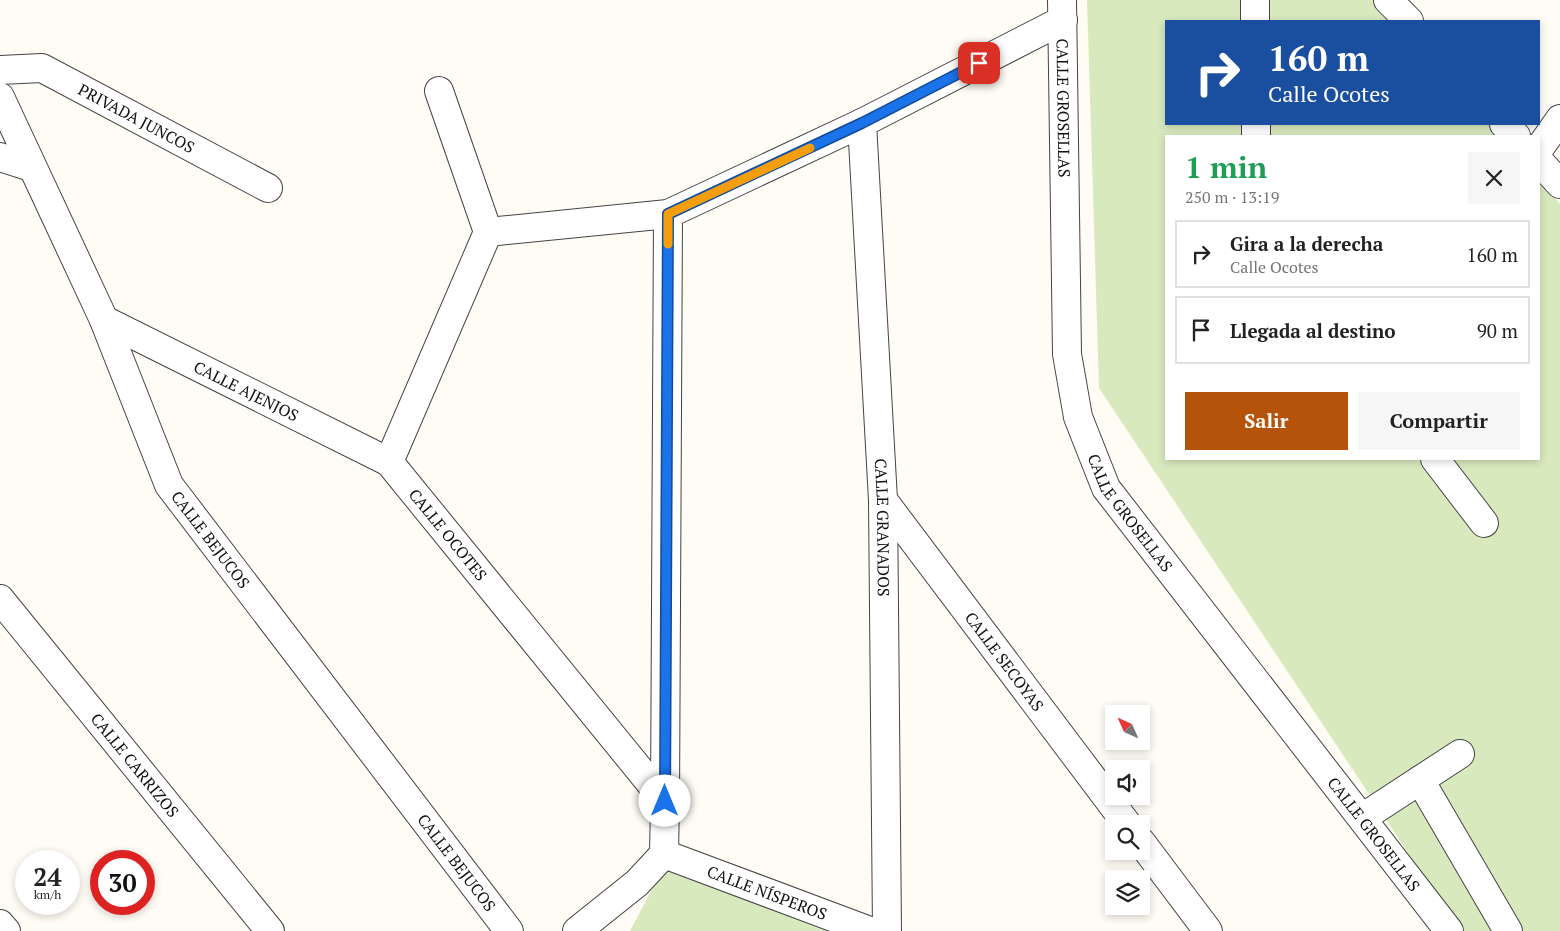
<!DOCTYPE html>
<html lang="es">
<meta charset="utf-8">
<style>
:root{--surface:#fff;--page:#f6f6f6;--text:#222;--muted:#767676;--line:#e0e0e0;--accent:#b45309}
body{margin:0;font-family:"PT Serif",serif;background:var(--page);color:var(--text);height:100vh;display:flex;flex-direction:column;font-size:19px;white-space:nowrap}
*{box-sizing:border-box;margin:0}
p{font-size:16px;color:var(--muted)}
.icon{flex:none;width:28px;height:28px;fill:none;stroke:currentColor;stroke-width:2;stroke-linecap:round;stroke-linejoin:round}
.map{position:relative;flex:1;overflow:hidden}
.side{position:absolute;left:1165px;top:135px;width:375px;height:325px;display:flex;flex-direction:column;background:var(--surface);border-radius:0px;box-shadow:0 2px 8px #0003}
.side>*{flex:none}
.banner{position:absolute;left:1165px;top:20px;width:375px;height:105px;border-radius:0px;box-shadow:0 2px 8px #0003;background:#1a4fa0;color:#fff;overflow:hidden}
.needle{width:32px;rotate:315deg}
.tools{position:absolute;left:1105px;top:705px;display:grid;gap:10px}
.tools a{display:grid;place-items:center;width:45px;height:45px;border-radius:0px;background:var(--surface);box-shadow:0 2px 8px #0003;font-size:25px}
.speed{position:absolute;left:15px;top:850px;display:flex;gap:10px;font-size:25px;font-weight:700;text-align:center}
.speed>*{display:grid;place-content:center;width:65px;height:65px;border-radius:50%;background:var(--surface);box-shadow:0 2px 8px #0003;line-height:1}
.speed small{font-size:12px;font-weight:400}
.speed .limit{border:8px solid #d22;background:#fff;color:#111}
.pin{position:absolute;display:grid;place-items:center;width:42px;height:42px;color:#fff;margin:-21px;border-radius:10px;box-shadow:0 2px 8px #0006}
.me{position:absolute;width:55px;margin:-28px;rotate:0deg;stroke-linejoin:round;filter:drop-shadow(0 0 4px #0008)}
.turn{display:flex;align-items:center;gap:18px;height:105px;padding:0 20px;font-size:22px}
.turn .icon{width:65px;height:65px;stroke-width:2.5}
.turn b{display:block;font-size:35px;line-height:42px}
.round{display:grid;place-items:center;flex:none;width:52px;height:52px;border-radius:0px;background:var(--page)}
.headline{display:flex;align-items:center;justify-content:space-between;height:85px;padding:0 20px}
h1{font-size:30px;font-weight:700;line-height:38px;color:#1e9e55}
.primary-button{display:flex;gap:10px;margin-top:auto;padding:10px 20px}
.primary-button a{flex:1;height:58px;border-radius:0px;background:var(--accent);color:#fff;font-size:20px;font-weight:700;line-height:58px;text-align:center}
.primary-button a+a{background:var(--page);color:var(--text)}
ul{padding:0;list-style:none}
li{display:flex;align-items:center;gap:15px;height:68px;margin:0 10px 8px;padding:0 10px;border:2px solid var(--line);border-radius:0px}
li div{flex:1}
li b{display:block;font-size:19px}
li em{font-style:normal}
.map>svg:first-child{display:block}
</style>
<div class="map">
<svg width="1560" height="931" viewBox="0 0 1560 931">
<rect width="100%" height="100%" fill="#fffcf5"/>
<!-- green -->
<g fill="#d8e9be">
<polygon points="1087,0 1376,0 1396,21 1166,21 1166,124 1488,124 1499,136 1166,136 1166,459 1539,459 1539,180 1560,204 1560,931 1460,931 1099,388"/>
<polygon points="666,863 849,931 630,931"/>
</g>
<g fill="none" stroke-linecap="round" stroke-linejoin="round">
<!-- minor casing -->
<g stroke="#444" stroke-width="30">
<g id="minor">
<path id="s1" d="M1062,0L1067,354L1078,417L1106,488L1449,931"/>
<polyline points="1255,0 1255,21"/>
<polyline points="1388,0 1409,21"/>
<path id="s2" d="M0,70L42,68L268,188"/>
<path id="s3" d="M0,97L104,320L169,485L509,931"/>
<path id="s4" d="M862,123L883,500L887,931"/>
<polyline points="1256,124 1256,136"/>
<polyline points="1504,124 1516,136"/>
<polyline points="1539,149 1560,119"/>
<polyline points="0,157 31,167"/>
<polyline points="1539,161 1560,184"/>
<polyline points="488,232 668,214 862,123 1063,20"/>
<path id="s5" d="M104,320L389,462L665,801"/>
<polyline points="1435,459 1484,523"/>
<polyline points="389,462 488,232 439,91"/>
<path id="s6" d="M883,500L1127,824"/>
<path id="s7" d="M0,599L270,931"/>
<polyline points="1420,780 1508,931"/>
<polyline points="1362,818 1460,754"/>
<polyline points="1141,842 1208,931"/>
<path id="s8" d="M664,854L870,931"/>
<polyline points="0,924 6,931"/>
<polyline points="577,931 637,883 664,854 665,801 668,214"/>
</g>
</g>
<!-- minor -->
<use href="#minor" stroke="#fff" stroke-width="28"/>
</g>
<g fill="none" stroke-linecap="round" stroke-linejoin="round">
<!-- route casing -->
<g stroke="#114b97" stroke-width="12">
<polyline id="route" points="665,801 668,214 862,123 979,63"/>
</g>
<!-- route -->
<use href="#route" stroke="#1a73e8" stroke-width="9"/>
<!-- slow -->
<polyline stroke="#f59e0b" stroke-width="9" points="668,244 668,214 810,148"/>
</g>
<g text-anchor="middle" stroke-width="5" stroke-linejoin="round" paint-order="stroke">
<!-- street labels -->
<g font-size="16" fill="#111" stroke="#fff">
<text dy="6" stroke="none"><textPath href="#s1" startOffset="108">CALLE GROSELLAS</textPath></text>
<text dy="6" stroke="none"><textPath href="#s2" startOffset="149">PRIVADA JUNCOS</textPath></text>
<text dy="6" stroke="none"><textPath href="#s5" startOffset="159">CALLE AJENJOS</textPath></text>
<text dy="6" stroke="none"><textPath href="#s1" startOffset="528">CALLE GROSELLAS</textPath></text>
<text dy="6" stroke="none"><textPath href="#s4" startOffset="405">CALLE GRANADOS</textPath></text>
<text dy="6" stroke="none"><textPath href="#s5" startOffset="412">CALLE OCOTES</textPath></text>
<text dy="6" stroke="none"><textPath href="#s3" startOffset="492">CALLE BEJUCOS</textPath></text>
<text dy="6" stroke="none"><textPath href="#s6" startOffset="202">CALLE SECOYAS</textPath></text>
<text dy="6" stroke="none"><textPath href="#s7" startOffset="214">CALLE CARRIZOS</textPath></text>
<text dy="6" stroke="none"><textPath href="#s1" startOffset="932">CALLE GROSELLAS</textPath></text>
<text dy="6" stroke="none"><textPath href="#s3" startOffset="898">CALLE BEJUCOS</textPath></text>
<text dy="6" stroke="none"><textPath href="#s8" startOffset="110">CALLE NÍSPEROS</textPath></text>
</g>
</g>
</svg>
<div class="tools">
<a><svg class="needle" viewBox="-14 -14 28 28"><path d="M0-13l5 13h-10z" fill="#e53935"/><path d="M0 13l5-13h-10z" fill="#767676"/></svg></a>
<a><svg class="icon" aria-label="sound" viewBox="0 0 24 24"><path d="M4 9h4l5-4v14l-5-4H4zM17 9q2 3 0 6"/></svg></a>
<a><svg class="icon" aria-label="search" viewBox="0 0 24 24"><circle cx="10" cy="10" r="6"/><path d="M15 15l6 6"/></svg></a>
<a><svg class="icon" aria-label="layers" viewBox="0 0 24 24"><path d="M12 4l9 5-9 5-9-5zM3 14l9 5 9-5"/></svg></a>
</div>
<div class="speed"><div>24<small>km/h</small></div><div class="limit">30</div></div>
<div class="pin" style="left:979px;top:63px;background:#d93025"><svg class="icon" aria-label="arrive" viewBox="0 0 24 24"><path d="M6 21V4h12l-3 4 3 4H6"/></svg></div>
<svg class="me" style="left:665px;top:801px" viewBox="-20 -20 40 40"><circle r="19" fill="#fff"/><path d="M0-13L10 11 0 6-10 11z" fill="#1a73e8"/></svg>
<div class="banner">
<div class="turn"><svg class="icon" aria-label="right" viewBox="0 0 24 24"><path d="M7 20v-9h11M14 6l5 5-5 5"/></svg><div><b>160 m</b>Calle Ocotes</div></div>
</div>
<section class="side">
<div class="headline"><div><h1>1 min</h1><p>250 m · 13:19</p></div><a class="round"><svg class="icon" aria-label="close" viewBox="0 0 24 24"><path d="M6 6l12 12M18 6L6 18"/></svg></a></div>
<ul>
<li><svg class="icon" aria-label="right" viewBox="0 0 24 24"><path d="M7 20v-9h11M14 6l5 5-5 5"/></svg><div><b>Gira a la derecha</b><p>Calle Ocotes</p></div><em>160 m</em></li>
<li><svg class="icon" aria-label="arrive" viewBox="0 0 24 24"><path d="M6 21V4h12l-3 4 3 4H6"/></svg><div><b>Llegada al destino</b></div><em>90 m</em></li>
</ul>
<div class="primary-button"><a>Salir</a><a>Compartir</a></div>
</section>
</div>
